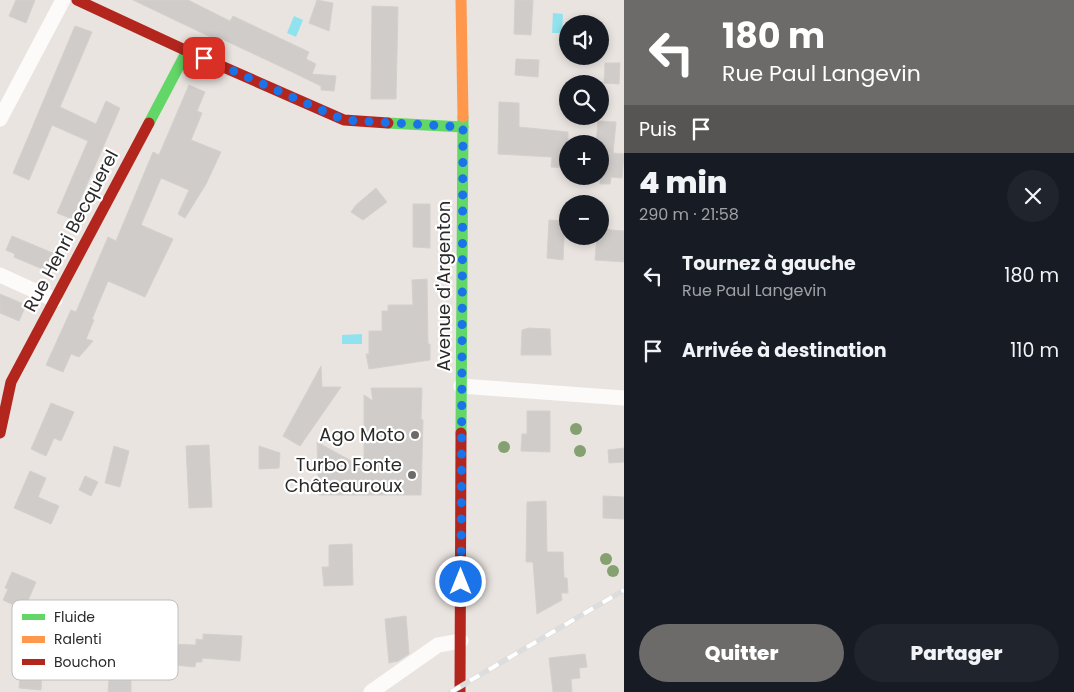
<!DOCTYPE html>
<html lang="fr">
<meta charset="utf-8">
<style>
:root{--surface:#171b24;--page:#20242c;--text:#f1f3f6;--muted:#9ea1a6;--accent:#6d6b6a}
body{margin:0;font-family:Poppins,sans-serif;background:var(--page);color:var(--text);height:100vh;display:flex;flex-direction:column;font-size:19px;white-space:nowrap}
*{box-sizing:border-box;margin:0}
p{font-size:16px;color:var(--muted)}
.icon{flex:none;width:28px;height:28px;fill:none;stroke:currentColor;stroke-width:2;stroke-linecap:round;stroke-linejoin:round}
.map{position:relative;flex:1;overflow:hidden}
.side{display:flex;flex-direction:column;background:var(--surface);width:450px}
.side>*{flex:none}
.hud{background:#6d6b6a;color:#fff;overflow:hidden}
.buttons{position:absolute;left:559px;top:15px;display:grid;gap:10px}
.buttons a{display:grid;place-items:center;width:50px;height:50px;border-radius:50%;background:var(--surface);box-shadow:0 2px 8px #0003;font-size:25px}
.pin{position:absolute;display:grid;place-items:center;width:42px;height:42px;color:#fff;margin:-21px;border-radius:10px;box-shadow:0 2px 8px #0006}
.me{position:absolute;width:55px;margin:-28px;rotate:0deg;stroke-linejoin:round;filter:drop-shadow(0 0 4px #0008)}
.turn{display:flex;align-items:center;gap:18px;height:105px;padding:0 15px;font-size:22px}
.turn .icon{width:65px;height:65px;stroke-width:2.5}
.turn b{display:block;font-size:35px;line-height:42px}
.then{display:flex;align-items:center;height:48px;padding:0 15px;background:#0003;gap:10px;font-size:19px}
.round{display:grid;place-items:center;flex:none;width:52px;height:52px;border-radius:26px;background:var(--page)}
.head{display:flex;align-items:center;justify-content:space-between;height:85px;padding:0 15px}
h1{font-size:30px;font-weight:800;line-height:38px}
.button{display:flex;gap:10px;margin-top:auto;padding:10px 15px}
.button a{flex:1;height:58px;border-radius:30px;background:var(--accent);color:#fff;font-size:20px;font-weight:800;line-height:58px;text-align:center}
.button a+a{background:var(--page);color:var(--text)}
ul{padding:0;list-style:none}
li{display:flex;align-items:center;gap:15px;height:75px;padding:0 15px}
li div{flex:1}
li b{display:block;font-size:19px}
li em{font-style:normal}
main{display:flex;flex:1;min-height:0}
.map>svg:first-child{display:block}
</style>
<main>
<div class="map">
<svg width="624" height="692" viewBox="0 0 624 692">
<rect width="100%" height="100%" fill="#e9e4e0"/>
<!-- water -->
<g fill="#90e3ee">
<polygon points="553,13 563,14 562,33 552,33"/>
<polygon points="294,16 303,20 296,37 287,33"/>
<polygon points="362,334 362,344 342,344 342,335"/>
</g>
<!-- building -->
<g fill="#d0ccc9" stroke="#d4d0cc">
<polygon points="16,0 35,0 26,23 9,16"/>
<polygon points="133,0 188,0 230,21 233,16 309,52 306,59 316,64 312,74 336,76 334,91 321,90 321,86 290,71 222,39 221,42"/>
<polygon points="317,0 333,3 329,31 309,23"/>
<polygon points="515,0 533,0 531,35 514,34"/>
<polygon points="372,6 398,7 396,99 371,99"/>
<polygon points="75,26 92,32 60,107 96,124 106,101 120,108 72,219 57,213 88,141 52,125 29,180 13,173"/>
<polygon points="516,59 539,60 538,77 515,75"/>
<polygon points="605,63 620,63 619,84 604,83"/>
<polygon points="189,85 205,92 197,111 202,113 191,140 221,152 206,184 185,218 178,214 189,190 161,178 141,225 173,239 145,297 108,281 92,319 94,320 86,339 93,341 79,357 71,354 63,372 46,365 71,310 76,312 108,237 116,241 153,152 159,155"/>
<polygon points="499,102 519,103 519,127 568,132 568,168 551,167 552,157 498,154"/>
<polygon points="598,121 616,122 613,153 624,154 622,178 611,177 610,184 600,184 600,144 596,144"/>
<polygon points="376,188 387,202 363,220 351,212 356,205"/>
<polygon points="413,204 430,204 430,248 413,247"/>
<polygon points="549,220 565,221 563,260 547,258"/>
<polygon points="600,229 624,231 624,262 595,260 597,236 600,236"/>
<polygon points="12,236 55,254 47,271 14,257 15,254 6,250"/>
<polygon points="427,279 428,344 430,344 430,360 369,369 366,354 369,354 369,331 382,331 382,311 388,311 388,305 413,305 412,280"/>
<polygon points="0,294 26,305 19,321 0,313"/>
<polygon points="529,328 550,329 551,355 521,355 522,330"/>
<polygon points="321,366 322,387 341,387 300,446 283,436"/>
<polygon points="371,388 422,388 421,419 423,420 421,495 319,495 317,442 364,468 364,395 373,401"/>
<polygon points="51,403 74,412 61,441 54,438 46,456 31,449"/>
<polygon points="527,411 550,411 550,452 521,451 522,434 527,434"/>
<polygon points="209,445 212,507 189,508 186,446"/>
<polygon points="114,446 129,451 120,487 105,483"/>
<polygon points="259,446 280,453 279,468 259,469"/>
<polygon points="624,448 624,462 609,463 608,450"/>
<polygon points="30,471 46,478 38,497 59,506 51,524 14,508"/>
<polygon points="85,476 98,482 91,496 79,490"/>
<polygon points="603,496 624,497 624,519 603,518"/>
<polygon points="546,501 547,552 563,552 564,578 567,578 568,593 561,593 562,600 537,614 533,562 526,562 527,502"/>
<polygon points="352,544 353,585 324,586 322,567 329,567 329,545"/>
<polygon points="12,572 36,582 24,610 3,600 8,589 5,588"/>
<polygon points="406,616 409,654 398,661 389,663 385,619"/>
<polygon points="25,618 58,619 57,636 47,636 47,659 42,659 41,690 19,688 20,679 16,679 17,659 24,659"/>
<polygon points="109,619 138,620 137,642 141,643 196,645 196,639 203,640 203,634 242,636 240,661 202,658 202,662 196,662 195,667 164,664 165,663 131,662 131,692 108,692 109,679 102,679 103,661 106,661 107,628 109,628"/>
<polygon points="585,654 587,667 579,668 580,678 571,679 572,692 553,692 549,658"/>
</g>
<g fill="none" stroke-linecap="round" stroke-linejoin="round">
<!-- street -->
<g stroke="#fcfbfa" stroke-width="15">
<polyline points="0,119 63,0"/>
<polyline points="0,275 55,300"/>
<polyline points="461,386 624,398"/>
<polyline points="371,692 438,645 461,641"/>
</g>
<!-- fast -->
<g stroke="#63d668" stroke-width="11">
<polyline points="149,123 187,51"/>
<polyline points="388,123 463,127"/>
<polyline points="461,433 463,117"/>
</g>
<!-- slow -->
<polyline stroke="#ff974d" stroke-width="11" points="461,0 463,117"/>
<!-- jam -->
<g stroke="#b3261e" stroke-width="11">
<polyline points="77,0 187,51 344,120 388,123"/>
<polyline points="0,433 11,382 149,123"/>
<polyline points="460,692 461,433"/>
</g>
<!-- rail casing -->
<g stroke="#ddddde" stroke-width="5.5">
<polyline id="rail" points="451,692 624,590"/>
</g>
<!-- rail -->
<use href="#rail" stroke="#fff" stroke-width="4" stroke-dasharray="11" stroke-linecap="butt"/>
</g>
<!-- trees -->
<g fill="#85a171">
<circle cx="576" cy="429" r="6"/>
<circle cx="504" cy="447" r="6"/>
<circle cx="580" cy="451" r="6"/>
<circle cx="606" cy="559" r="6"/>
<circle cx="613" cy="571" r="6"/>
</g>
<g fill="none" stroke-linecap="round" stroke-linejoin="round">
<!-- route -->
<polyline stroke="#1a73e8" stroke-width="9" stroke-dasharray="0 16.2" points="204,58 344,120 463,127 461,582"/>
</g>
<!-- markers -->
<g fill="#6d6b6a" stroke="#fff" stroke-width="2">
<circle cx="415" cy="435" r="5"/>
<circle cx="412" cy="475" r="5"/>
</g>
<g text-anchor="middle" stroke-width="4.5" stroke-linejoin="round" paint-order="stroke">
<!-- street labels -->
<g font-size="18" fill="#2a2a2a" stroke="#fff">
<text transform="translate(71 231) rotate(-62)" y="6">Rue Henri Becquerel</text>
<text transform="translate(444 286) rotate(-90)" y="6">Avenue d'Argenton</text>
</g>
<!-- poi labels -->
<g font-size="18" fill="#2a2a2a" stroke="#fff" text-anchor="end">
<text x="405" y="441">Ago Moto</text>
<text x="402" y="471">Turbo Fonte<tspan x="402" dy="21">Châteauroux</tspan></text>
</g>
</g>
<!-- legend -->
<rect x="12" y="600" width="166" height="80" rx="8" fill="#fff" stroke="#bfbfbf" stroke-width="1"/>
<rect x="22" y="614" width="23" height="6" fill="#63d668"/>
<rect x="22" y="636" width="23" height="7" fill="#ff974d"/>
<rect x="22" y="659" width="23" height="6" fill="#b3261e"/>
<g font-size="14" fill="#2a2a2a">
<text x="54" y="622">Fluide</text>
<text x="54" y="644">Ralenti</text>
<text x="54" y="667">Bouchon</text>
</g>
</svg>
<div class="buttons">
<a><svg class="icon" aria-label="sound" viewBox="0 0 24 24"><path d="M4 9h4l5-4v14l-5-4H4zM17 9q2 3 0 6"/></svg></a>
<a><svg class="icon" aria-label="search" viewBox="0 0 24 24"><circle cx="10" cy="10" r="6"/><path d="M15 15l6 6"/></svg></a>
<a>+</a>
<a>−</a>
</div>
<div class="pin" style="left:204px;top:58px;background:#d93025"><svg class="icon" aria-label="arrive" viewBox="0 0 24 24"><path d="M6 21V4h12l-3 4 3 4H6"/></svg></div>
<svg class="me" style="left:461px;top:582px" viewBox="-20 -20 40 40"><circle r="17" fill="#1a73e8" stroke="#fff" stroke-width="3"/><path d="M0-11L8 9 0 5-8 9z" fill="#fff"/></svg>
</div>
<section class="side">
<div class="hud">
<div class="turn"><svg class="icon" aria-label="left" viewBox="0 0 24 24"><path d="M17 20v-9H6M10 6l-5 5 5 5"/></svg><div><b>180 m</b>Rue Paul Langevin</div></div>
<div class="then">Puis<svg class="icon" aria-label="arrive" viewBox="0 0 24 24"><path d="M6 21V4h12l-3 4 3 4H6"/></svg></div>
</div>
<div class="head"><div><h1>4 min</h1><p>290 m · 21:58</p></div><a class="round"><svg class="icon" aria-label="close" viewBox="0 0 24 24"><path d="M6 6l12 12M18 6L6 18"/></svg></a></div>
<ul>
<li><svg class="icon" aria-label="left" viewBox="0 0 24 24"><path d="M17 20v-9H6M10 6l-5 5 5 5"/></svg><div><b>Tournez à gauche</b><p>Rue Paul Langevin</p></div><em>180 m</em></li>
<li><svg class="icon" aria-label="arrive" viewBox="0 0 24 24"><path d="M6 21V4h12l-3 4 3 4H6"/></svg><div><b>Arrivée à destination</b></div><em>110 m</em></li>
</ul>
<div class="button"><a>Quitter</a><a>Partager</a></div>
</section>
</main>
